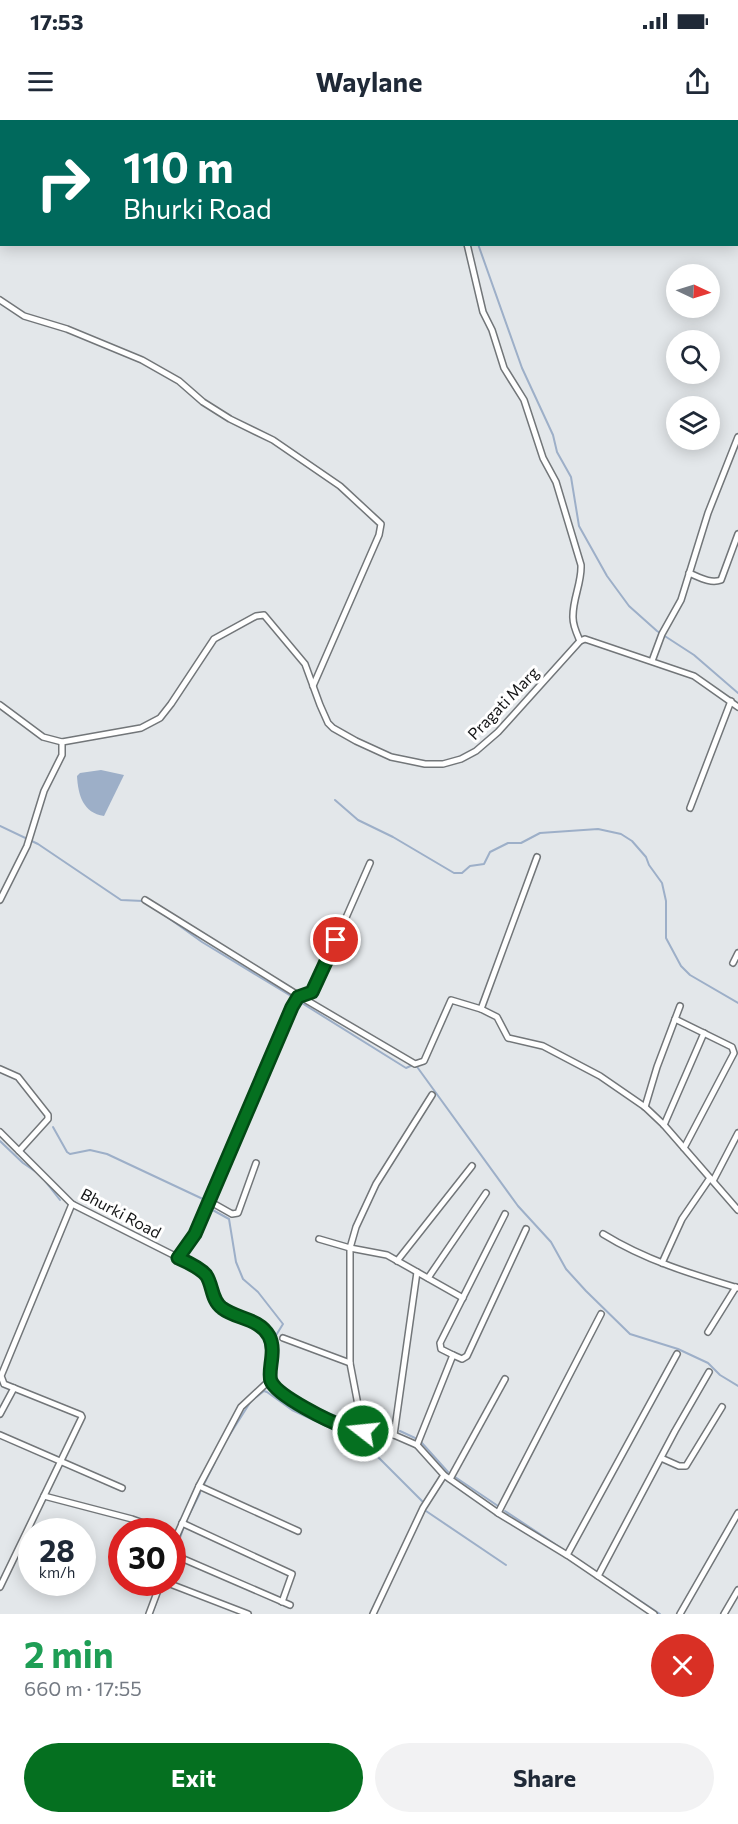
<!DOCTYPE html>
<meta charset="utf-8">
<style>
:root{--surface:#fff;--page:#f2f2f3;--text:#1f2937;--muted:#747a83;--accent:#057020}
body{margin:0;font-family:Commissioner,sans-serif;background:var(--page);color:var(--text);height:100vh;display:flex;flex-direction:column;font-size:22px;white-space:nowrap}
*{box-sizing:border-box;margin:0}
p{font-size:20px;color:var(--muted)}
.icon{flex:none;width:33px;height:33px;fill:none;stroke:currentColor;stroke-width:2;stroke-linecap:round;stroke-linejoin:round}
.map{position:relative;height:1494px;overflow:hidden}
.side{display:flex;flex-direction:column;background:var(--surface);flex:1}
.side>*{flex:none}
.hud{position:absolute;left:0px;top:0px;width:738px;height:126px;box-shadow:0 3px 15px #0003;background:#00695c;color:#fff;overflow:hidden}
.needle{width:39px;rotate:94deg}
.tools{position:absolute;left:666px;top:144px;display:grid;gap:12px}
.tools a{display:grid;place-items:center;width:54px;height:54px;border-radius:50%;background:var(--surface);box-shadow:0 3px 15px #0003;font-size:30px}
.speed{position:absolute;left:18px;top:1398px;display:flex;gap:12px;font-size:30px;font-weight:700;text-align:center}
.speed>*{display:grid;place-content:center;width:78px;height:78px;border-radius:50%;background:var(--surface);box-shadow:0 3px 15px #0003;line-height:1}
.speed small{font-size:15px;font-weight:400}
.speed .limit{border:9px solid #d22;background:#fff;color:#111}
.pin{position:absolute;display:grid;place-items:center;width:51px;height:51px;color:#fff;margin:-26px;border:3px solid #fff;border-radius:50%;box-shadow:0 2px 6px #0007}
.me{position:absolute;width:66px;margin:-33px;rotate:286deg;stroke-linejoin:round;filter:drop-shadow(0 0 4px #0008)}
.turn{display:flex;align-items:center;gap:21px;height:126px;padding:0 24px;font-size:27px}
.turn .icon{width:78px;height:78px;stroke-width:2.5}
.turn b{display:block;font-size:42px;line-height:51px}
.round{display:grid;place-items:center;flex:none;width:63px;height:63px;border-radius:32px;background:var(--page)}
.summary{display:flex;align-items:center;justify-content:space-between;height:102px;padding:0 24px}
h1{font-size:36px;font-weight:700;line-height:45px;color:#1e9e55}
.action{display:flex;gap:12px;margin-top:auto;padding:12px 24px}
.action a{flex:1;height:69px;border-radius:36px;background:var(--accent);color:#fff;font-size:24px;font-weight:700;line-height:69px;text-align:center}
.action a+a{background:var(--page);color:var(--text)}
.status{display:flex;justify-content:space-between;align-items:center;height:42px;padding:0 30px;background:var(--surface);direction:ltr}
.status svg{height:16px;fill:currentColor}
header{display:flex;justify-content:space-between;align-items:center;height:78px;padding:0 24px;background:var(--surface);font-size:27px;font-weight:700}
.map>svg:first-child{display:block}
</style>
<div class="status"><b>17:53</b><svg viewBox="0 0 49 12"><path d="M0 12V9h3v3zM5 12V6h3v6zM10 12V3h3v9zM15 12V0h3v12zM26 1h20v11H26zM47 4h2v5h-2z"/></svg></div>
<header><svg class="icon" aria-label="menu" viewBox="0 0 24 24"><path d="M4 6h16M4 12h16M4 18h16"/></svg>Waylane<svg class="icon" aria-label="share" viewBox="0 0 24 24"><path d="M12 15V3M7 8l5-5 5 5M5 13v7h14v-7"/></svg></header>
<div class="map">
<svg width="738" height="1494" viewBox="0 0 738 1494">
<rect width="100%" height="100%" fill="#e3e7ea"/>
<!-- water -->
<path fill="#9dafc8" d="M101,650L124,655L104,696C83,693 78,675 77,656L80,653Z"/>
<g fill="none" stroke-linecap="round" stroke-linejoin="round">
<!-- stream -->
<g stroke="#9dafc8" stroke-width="2">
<polyline points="348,0 350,0"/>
<polyline points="384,0 388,2"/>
<polyline points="478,124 522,248 553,315 557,332 571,357 579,406 607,456 629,486 657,511 694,535 738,573"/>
<polyline points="335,680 358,700 393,717 454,753 462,753 470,746 484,744 490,732 508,723 521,723 540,713 598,709 621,714 632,721 646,737 649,745 662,763 666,781 666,818 681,846 690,855 738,883"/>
<polyline points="0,706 38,724 121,780 143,781"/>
<polyline points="163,794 202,822 291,876"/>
<polyline points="297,880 406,948 415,944 518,1086 551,1122 566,1149 586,1171 630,1214 678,1229 708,1243 720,1255 738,1266"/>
<polyline points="53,1007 67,1032 70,1034 90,1030 107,1034 205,1080"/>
<polyline points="0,1021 23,1043 39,1054"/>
<polyline points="45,1061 60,1080"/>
<polyline points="209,1088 229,1099 236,1142 243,1159 258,1172 283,1204 275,1217 275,1258 277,1264 290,1276"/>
<polyline points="297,1280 350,1302 391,1307"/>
<polyline points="400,1311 415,1318"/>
<polyline points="227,1319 251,1281 264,1271 267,1272 292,1290 365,1324 423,1382"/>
<polyline points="421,1322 448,1352"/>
<polyline points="455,1357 498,1386"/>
<polyline points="204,1364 215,1342"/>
<polyline points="426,1391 506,1445"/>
<polyline points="505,1391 564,1430"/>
<polyline points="187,1399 200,1373"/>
<polyline points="176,1430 183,1409"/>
<polyline points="172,1439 173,1438"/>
<polyline points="587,1446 597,1452"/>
<polyline points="621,1468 660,1494"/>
<polyline points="152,1494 162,1467"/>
</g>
<!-- minor casing -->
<g stroke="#727679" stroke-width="8">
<g id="minor">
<path d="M467,124L483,192L492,210L504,248L524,280L543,338L556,362L581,445C582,463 572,480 573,498C573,506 577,514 580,521"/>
<polyline points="0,180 24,196 67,209 142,240 179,261 203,282 230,299 273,320 340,366 381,404 379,415 313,566"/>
<path d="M689,453C699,457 710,464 721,460L738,414"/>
<polyline points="652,541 662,514 681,480 708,393 738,317"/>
<polyline points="0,585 43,617 62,622 141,608 160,598 171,584 214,519 256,496 264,495 305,544 320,585 328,603 333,608 356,621 391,637 425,644 443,644 461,639 476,631 498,612 580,521 585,519 694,556 738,587"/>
<polyline points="690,688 731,581"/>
<polyline points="537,737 481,889 497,897 508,918 543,926 600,956 645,987 664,1005 738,1090"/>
<polyline points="0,780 27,726 44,671 62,635 62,622"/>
<polyline points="145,780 301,877 415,944 424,941 451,880 481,889"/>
<polyline points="733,843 738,833"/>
<polyline points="675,899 732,927 734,933 684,1028"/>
<polyline points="0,949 18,957 48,995 48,999 19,1031"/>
<polyline points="645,987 657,947 680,886"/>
<polyline points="664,1005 704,913"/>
<polyline points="0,1012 72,1084 191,1144 206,1156 215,1179 221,1188 251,1201 264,1209 270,1218 273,1243 270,1260 241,1287 199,1366 172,1426"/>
<polyline points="713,1061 738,1013"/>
<polyline points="209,1081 232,1094 238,1093 256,1043"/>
<path d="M603,1114C645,1140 691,1154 738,1168"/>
<polyline points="319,1119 350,1128 387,1135 463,1178"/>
<polyline points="178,1138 195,1114 292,887 298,877 311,872 319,859 370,743"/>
<polyline points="397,1141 472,1046"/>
<polyline points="662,1143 682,1099 710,1058"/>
<polyline points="428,1158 486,1073"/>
<polyline points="708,1212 736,1167"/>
<polyline points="283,1218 350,1243"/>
<polyline points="453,1235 441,1229 440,1223 505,1094"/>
<polyline points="270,1260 283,1274 306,1289 347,1308 394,1315 417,1325 444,1355 498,1393 567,1435 654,1494"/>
<polyline points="0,1294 14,1268"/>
<polyline points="363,1311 350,1243 350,1128 356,1107 376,1064 432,975"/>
<polyline points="0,1315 122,1368"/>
<polyline points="394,1315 417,1152"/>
<polyline points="417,1325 453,1235 462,1239 467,1236 526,1109"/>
<polyline points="661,1338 679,1346 686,1346 722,1287"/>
<polyline points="450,1359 505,1259"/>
<polyline points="199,1366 298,1411"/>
<polyline points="44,1376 132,1399 169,1412"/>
<polyline points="498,1393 601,1194"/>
<polyline points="182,1403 292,1454 282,1482"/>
<polyline points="172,1434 290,1485"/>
<polyline points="567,1435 677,1234"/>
<polyline points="598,1456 675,1311 709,1252"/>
<polyline points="165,1462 248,1494"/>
<polyline points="0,1467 82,1297 81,1295 4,1264 1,1256 72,1084"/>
<polyline points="149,1494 161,1462"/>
<polyline points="373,1494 423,1388 444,1355"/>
<polyline points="680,1494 738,1393"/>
<polyline points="724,1494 738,1470"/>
</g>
</g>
<!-- minor -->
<use href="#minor" stroke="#fff" stroke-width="5"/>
</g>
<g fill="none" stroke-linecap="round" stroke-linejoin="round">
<!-- route casing -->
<g stroke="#034915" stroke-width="15">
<path id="route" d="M336,820L312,872L298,877L292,887L195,1114L178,1138C187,1142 199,1147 206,1155C213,1165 211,1180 222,1188C236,1199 259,1198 269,1216C277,1231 267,1251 271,1261C277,1276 330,1302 345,1307C351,1309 358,1310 363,1311"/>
</g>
<!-- route -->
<use href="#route" stroke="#057020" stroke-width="10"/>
</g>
<g text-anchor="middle" stroke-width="6" stroke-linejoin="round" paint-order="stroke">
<!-- street labels -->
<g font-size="16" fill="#141516" stroke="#fff">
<text transform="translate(503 583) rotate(-46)" y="6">Pragati Marg</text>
<text transform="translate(121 1093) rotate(28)" y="6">Bhurki Road</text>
</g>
</g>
</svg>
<div class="tools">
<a><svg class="needle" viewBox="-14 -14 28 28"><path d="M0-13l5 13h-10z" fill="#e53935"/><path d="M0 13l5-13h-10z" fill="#747a83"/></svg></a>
<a><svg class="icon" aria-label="search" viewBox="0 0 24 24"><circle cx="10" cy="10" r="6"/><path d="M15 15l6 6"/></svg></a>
<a><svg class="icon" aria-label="layers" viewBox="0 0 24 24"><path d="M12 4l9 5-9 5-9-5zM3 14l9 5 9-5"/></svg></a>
</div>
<div class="speed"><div>28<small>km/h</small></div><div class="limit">30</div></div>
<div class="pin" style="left:336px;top:820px;background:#d93025"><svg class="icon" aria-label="arrive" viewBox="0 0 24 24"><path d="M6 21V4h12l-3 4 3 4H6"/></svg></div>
<svg class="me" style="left:363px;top:1311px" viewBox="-20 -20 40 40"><circle r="17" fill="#057020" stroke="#fff" stroke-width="3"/><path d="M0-11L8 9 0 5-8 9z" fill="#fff"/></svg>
<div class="hud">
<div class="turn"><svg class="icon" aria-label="right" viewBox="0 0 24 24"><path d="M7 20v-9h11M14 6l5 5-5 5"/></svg><div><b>110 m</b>Bhurki Road</div></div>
</div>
</div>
<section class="side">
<div class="summary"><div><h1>2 min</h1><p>660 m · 17:55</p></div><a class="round" style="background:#d93025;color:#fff"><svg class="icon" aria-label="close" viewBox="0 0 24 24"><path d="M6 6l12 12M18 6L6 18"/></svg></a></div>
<div class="action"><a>Exit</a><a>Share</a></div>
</section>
